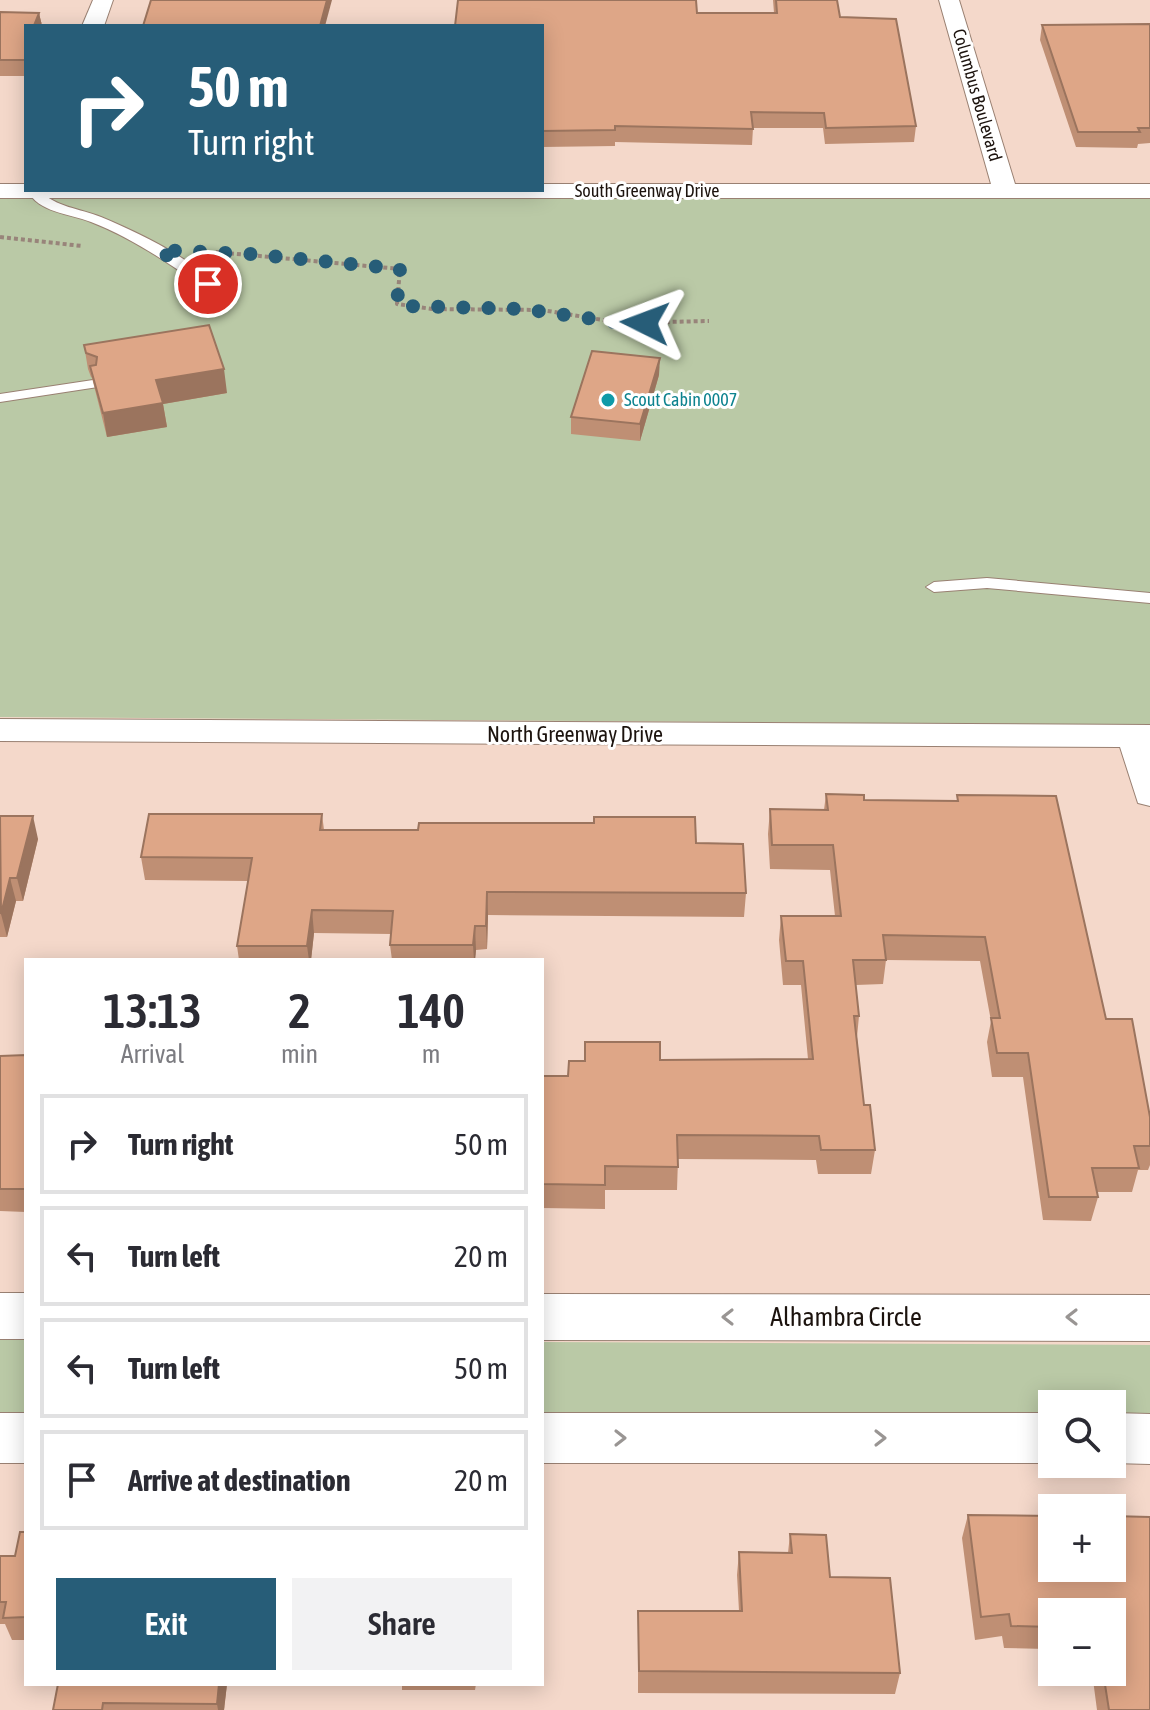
<!DOCTYPE html>
<meta charset="utf-8">
<style>
:root{--surface:#fff;--page:#f2f2f3;--text:#2b2b33;--muted:#7c7c81;--line:#e1e1e2;--accent:#275d78}
body{margin:0;font-family:"Asap Condensed",sans-serif;background:var(--page);color:var(--text);height:100vh;display:flex;flex-direction:column;font-size:30px;white-space:nowrap}
*{box-sizing:border-box;margin:0}
p{font-size:26px;color:var(--muted)}
.icon{flex:none;width:44px;height:44px;fill:none;stroke:currentColor;stroke-width:2;stroke-linecap:round;stroke-linejoin:round}
.map{position:relative;flex:1;overflow:hidden}
.sheet{position:absolute;left:24px;top:958px;width:520px;height:728px;display:flex;flex-direction:column;background:var(--surface);border-radius:0px;box-shadow:0 4px 20px #0003}
.sheet>*{flex:none}
.guide{position:absolute;left:24px;top:24px;width:520px;height:168px;border-radius:0px;box-shadow:0 4px 20px #0003;background:#275d78;color:#fff;overflow:hidden}
.tools{position:absolute;left:1038px;top:1390px;display:grid;gap:16px}
.tools a{display:grid;place-items:center;width:88px;height:88px;border-radius:0px;background:var(--surface);box-shadow:0 4px 20px #0003;font-size:40px}
.pin{position:absolute;display:grid;place-items:center;width:68px;height:68px;color:#fff;margin:-34px;border:4px solid #fff;border-radius:50%;box-shadow:0 2px 8px #0007}
.me{position:absolute;width:88px;margin:-44px;rotate:273deg;stroke-linejoin:round;filter:drop-shadow(0 0 6px #0008)}
.turn{display:flex;align-items:center;gap:28px;height:168px;padding:0 32px;font-size:36px}
.turn .icon{width:104px;height:104px;stroke-width:2.5}
.turn b{display:block;font-size:56px;line-height:68px}
.eta{display:flex;justify-content:space-evenly;align-items:center;height:136px;text-align:center}
.eta b{font-size:48px;font-weight:600;line-height:56px}
.action{display:flex;gap:16px;margin-top:auto;padding:16px 32px}
.action a{flex:1;height:92px;border-radius:0px;background:var(--accent);color:#fff;font-size:32px;font-weight:600;line-height:92px;text-align:center}
.action a+a{background:var(--page);color:var(--text)}
ul{padding:0;list-style:none}
li{display:flex;align-items:center;gap:24px;height:100px;margin:0 16px 12px;padding:0 16px;border:4px solid var(--line);border-radius:0px}
li div{flex:1}
li b{display:block;font-size:30px}
li em{font-style:normal}
.map>svg:first-child{display:block}
</style>
<div class="map">
<svg width="1150" height="1710" viewBox="0 0 1150 1710">
<rect width="100%" height="100%" fill="#f4d8ca"/>
<!-- green -->
<g fill="#bac9a6">
<polygon points="0,197 1150,198 1150,725 0,717"/>
<rect x="0" y="1339" width="26" height="75"/>
<polygon points="542,1342 1150,1345 1150,1416 1112,1416 1112,1404 1052,1404 1052,1416 542,1415"/>
</g>
<g fill="none" stroke-linecap="round" stroke-linejoin="round">
<!-- service casing -->
<g stroke="#998072" stroke-width="2">
<g id="service">
<path d="M27,190H39C57,208 79,208 101,217C137,232 187,256 215,284L213,287H203C167,262 132,238 91,222C68,213 39,213 27,190Z"/>
<polygon points="93,380 98,381 98,387 0,402 0,394"/>
<polygon points="987,578 1150,593 1150,603 987,588 934,592 926,587 934,582"/>
</g>
</g>
<!-- minor casing -->
<g stroke="#998072" stroke-width="2">
<g id="minor">
<polygon points="93,0 113,0 104,26 82,26"/>
<polygon points="939,0 959,0 1015,184 1150,184 1150,198 0,198 0,184 26,184 26,190 542,190 542,184 991,184"/>
<polygon points="0,719 1150,725 1150,806 1138,803 1120,747 0,741"/>
</g>
</g>
<!-- tertiary casing -->
<g stroke="#998072" stroke-width="2">
<g id="tertiary">
<rect x="0" y="1293" width="26" height="46"/>
<polygon points="542,1294 1150,1295 1150,1341 542,1340"/>
<rect x="0" y="1413" width="26" height="50"/>
<rect x="542" y="1413" width="510" height="50"/>
<polygon points="1112,1413 1150,1414 1150,1464 1112,1463"/>
</g>
</g>
<!-- path -->
<g stroke="#98847a" stroke-width="4" stroke-dasharray="4 3" stroke-linecap="butt">
<polyline points="0,237 82,246"/>
<polyline points="216,252 400,269 397,304 432,309 542,310 621,323 709,321"/>
</g>
<!-- service -->
<use href="#service" fill="#fff" fill-rule="evenodd"/>
<!-- minor -->
<use href="#minor" fill="#fff" fill-rule="evenodd"/>
<!-- tertiary -->
<use href="#tertiary" fill="#fff" fill-rule="evenodd"/>
</g>
<!-- wall -->
<g fill="#bf8f74">
<polygon points="773,0 837,0 840,17 916,126 914,142 825,144 823,128 753,128 752,145 615,142 615,146 542,147 542,26 697,13 774,13"/>
<polygon points="0,12 39,13 42,26 26,26 26,76 0,76"/>
<polygon points="1150,24 1150,143 1138,144 1137,148 1076,147 1040,40 1042,25"/>
<polygon points="84,345 227,393 163,404 167,427 107,437 92,378 91,377 88,369"/>
<polygon points="659,375 640,441 571,434 571,417"/>
<polygon points="826,794 864,800 957,801 957,795 1106,1019 1150,1117 1150,1165 1148,1170 1138,1170 1132,1192 1097,1192 1098,1197 1091,1221 1043,1220 1023,1077 992,1077 987,1042 991,1021 980,961 886,960 883,984 856,985 859,1016 857,1037 864,1105 875,1150 871,1174 818,1174 816,1160 678,1159 677,1190 605,1190 605,1209 542,1208 542,1076 568,1076 660,1060 808,1059 801,985 783,985 779,940 781,916 835,916 830,870 770,869 768,834 770,809 824,810"/>
<polygon points="322,814 324,830 696,843 746,893 744,917 488,915 487,949 476,950 475,960 392,960 390,945 391,934 314,933 311,960 239,960 237,946 248,881 145,880 141,857"/>
<polygon points="0,816 38,839 23,901 16,901 7,937 0,937"/>
<polygon points="26,1055 26,1212 0,1211 0,1056"/>
<polygon points="968,1515 1052,1516 1052,1568 1112,1568 1112,1516 1150,1517 1150,1710 1097,1710 1092,1672 1112,1672 1112,1612 1052,1612 1052,1668 1050,1668 1047,1649 1004,1648 1002,1636 975,1640 962,1538"/>
<polygon points="26,1532 26,1640 12,1640 5,1624 0,1624 0,1556 15,1556"/>
<polygon points="790,1534 830,1577 900,1673 895,1694 638,1693 638,1611 739,1611 737,1575 739,1552 788,1553"/>
<polygon points="227,1684 224,1710 53,1710"/>
<polygon points="402,1684 476,1684 475,1690 402,1690"/>
</g>
<!-- shaded-wall -->
<g fill="#9b745e">
<polygon points="327,0 332,0 325,26 320,26"/>
<polygon points="39,13 42,26 36,26 35,23"/>
<polygon points="660,358 659,375 640,441 640,424"/>
<polygon points="224,369 227,393 163,404 167,427 107,437 103,413 156,380"/>
<polygon points="33,816 38,839 23,901 17,878"/>
<polygon points="10,878 16,901 7,937 1,914"/>
<polygon points="487,892 488,915 487,949 486,926"/>
<polygon points="312,910 314,933 311,960 309,960 307,946"/>
<polygon points="475,926 476,950 475,960 474,960 473,945"/>
<polygon points="219,1684 227,1684 224,1710 218,1710 217,1704"/>
</g>
<!-- building -->
<g fill="#dea687" stroke="#9b745e" stroke-width="2">
<polygon points="151,0 327,0 320,26 143,26"/>
<polygon points="458,0 696,0 697,13 777,13 776,0 837,0 840,17 896,19 916,126 826,128 824,113 751,112 753,129 615,126 615,130 542,131 542,26 455,26"/>
<polygon points="0,12 39,13 35,23 40,23 39,26 26,26 25,60 0,60"/>
<polygon points="1150,24 1150,128 1138,128 1140,132 1078,132 1042,25"/>
<polygon points="209,325 224,369 156,380 163,403 103,413 90,366 96,365 97,357 86,353 84,345"/>
<polygon points="592,351 660,358 640,424 571,417"/>
<polygon points="826,794 864,795 864,800 958,801 957,795 1056,796 1106,1019 1132,1019 1150,1117 1150,1146 1134,1146 1139,1168 1092,1168 1098,1197 1049,1197 1028,1053 997,1053 991,1018 1000,1018 985,937 883,935 886,960 853,960 859,1016 854,1016 864,1105 870,1105 875,1150 821,1150 819,1136 677,1135 678,1167 605,1166 605,1185 542,1184 542,1076 568,1076 569,1061 585,1061 585,1042 660,1042 660,1060 813,1059 803,961 786,961 781,916 841,916 833,845 772,845 770,809 828,810"/>
<polygon points="149,814 322,814 320,830 418,830 419,823 594,823 594,817 695,817 696,843 743,844 746,893 487,892 486,926 475,926 473,945 390,945 393,911 312,910 307,946 237,946 252,858 141,857"/>
<polygon points="0,816 33,816 17,878 10,878 1,914"/>
<polygon points="26,1055 26,1189 0,1189 0,1056"/>
<polygon points="968,1515 1052,1516 1052,1568 1112,1568 1112,1516 1150,1517 1150,1710 1109,1710 1103,1672 1112,1672 1112,1612 1052,1612 1052,1627 1011,1626 1009,1614 981,1617"/>
<polygon points="20,1532 26,1532 26,1617 3,1618 6,1602 0,1602 0,1556 15,1556"/>
<polygon points="790,1534 826,1535 830,1577 890,1578 900,1673 639,1671 638,1611 742,1611 739,1552 792,1553"/>
<polygon points="58,1684 219,1684 217,1704 103,1703 102,1710 53,1710"/>
</g>
<!-- one-way arrows -->
<defs><path id="oneway-chevron" d="M-2-3.5L2.5 0L-2 3.5" fill="none" stroke-width="1.6" stroke-linecap="round" stroke-linejoin="round" transform="scale(2)"/></defs>
<g stroke="#999593">
<use href="#oneway-chevron" transform="translate(728 1317) rotate(-180)"/>
<use href="#oneway-chevron" transform="translate(1072 1317) rotate(-180)"/>
<use href="#oneway-chevron" transform="translate(620 1438)"/>
<use href="#oneway-chevron" transform="translate(880 1438)"/>
</g>
<g fill="none" stroke-linecap="round" stroke-linejoin="round">
<!-- route -->
<polyline stroke="#275d78" stroke-width="14" stroke-dasharray="0 25.2" points="208,284 159,250 251,254 400,269 397,304 406,306 524,309 621,323 645,323"/>
</g>
<!-- markers -->
<circle fill="#0f9aa8" stroke="#fff" stroke-width="3" cx="608" cy="400" r="8"/>
<g text-anchor="middle" stroke-width="6" stroke-linejoin="round" paint-order="stroke">
<!-- far-street labels -->
<g font-size="18" fill="#1c130e" stroke="#fff">
<text transform="translate(977 95) rotate(74)" y="6">Columbus Boulevard</text>
<text x="647" y="197">South Greenway Drive</text>
</g>
<!-- far-culture labels -->
<g font-size="18" fill="#0d838f" stroke="#fff" text-anchor="start">
<text x="624" y="406">Scout Cabin 0007</text>
</g>
<!-- street labels -->
<g font-size="22" fill="#1c130e" stroke="#fff">
<text x="575" y="742">North Greenway Drive</text>
</g>
<!-- near-street labels -->
<g font-size="26" fill="#1c130e" stroke="#fff">
<text x="846" y="1326">Alhambra Circle</text>
</g>
</g>
</svg>
<div class="tools">
<a><svg class="icon" aria-label="search" viewBox="0 0 24 24"><circle cx="10" cy="10" r="6"/><path d="M15 15l6 6"/></svg></a>
<a>+</a>
<a>−</a>
</div>
<div class="pin" style="left:208px;top:284px;background:#d93025"><svg class="icon" aria-label="arrive" viewBox="0 0 24 24"><path d="M6 21V4h12l-3 4 3 4H6"/></svg></div>
<svg class="me" style="left:645px;top:323px" viewBox="-20 -20 40 40"><path d="M0-17L14 15 0 8-14 15z" fill="#275d78" stroke="#fff" stroke-width="4"/></svg>
<div class="guide">
<div class="turn"><svg class="icon" aria-label="right" viewBox="0 0 24 24"><path d="M7 20v-9h11M14 6l5 5-5 5"/></svg><div><b>50 m</b>Turn right</div></div>
</div>
<section class="sheet">
<div class="eta">
<div><b>13:13</b><p>Arrival</p></div>
<div><b>2</b><p>min</p></div>
<div><b>140</b><p>m</p></div>
</div>
<ul>
<li><svg class="icon" aria-label="right" viewBox="0 0 24 24"><path d="M7 20v-9h11M14 6l5 5-5 5"/></svg><div><b>Turn right</b></div><em>50 m</em></li>
<li><svg class="icon" aria-label="left" viewBox="0 0 24 24"><path d="M17 20v-9H6M10 6l-5 5 5 5"/></svg><div><b>Turn left</b></div><em>20 m</em></li>
<li><svg class="icon" aria-label="left" viewBox="0 0 24 24"><path d="M17 20v-9H6M10 6l-5 5 5 5"/></svg><div><b>Turn left</b></div><em>50 m</em></li>
<li><svg class="icon" aria-label="arrive" viewBox="0 0 24 24"><path d="M6 21V4h12l-3 4 3 4H6"/></svg><div><b>Arrive at destination</b></div><em>20 m</em></li>
</ul>
<div class="action"><a>Exit</a><a>Share</a></div>
</section>
</div>
